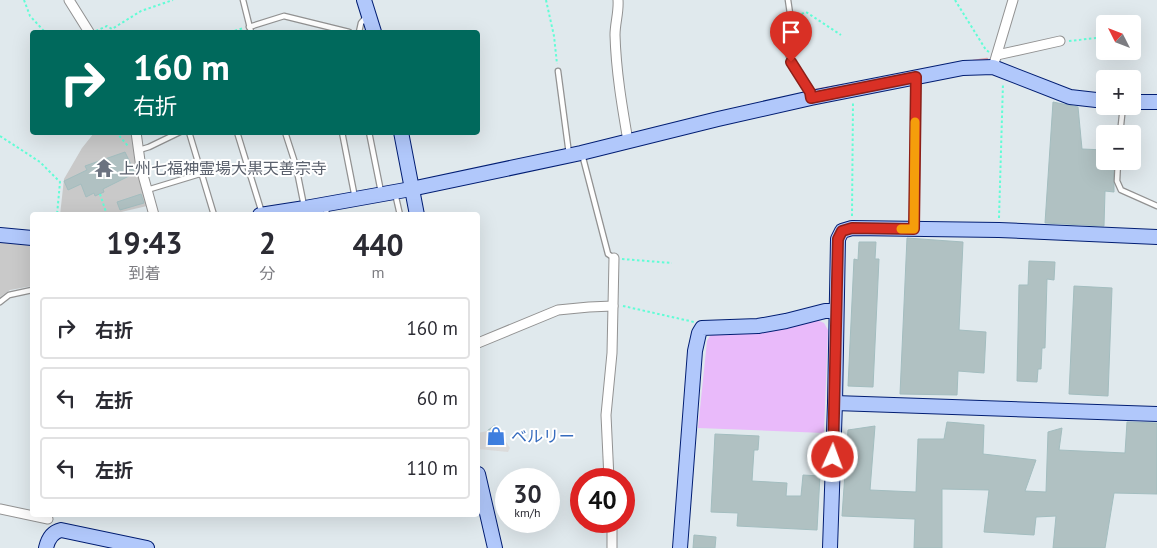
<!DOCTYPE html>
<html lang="ja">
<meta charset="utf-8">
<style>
:root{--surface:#fff;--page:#f7f7f7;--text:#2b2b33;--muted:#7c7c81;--line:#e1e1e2}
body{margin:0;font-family:"PT Sans","Noto Sans JP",sans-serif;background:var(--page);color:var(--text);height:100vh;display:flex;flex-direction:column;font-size:19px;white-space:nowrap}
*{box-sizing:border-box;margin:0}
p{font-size:16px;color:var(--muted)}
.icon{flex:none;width:28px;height:28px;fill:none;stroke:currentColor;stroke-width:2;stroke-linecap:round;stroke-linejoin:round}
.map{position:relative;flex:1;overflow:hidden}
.details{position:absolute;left:30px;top:212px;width:450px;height:305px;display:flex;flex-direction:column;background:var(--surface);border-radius:5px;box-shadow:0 5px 20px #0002}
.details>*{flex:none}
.hud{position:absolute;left:30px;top:30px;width:450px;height:105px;border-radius:5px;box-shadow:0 5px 20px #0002;background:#00695c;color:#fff;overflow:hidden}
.needle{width:32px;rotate:312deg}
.buttons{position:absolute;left:1096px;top:15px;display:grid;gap:10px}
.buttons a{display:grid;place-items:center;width:45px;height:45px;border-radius:5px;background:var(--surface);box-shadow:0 5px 20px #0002;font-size:25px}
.speed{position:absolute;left:495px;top:468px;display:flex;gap:10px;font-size:25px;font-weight:700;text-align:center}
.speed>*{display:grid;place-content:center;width:65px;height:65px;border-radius:50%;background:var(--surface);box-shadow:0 5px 20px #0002;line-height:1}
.speed small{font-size:12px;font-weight:400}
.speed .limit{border:8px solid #d22;background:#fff;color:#111}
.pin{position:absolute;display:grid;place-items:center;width:42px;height:42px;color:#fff;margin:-51px -21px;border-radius:50% 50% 50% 0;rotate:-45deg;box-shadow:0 0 5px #0007}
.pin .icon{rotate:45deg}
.me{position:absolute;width:55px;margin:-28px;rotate:2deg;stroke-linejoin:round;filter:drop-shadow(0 0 4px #0008)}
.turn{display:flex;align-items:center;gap:18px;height:105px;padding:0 20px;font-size:22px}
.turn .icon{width:65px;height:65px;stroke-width:2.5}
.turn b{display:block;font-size:35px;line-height:42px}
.eta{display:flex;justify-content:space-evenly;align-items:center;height:85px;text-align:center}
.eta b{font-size:30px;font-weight:700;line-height:35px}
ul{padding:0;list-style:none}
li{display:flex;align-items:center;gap:15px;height:62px;margin:0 10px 8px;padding:0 10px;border:2px solid var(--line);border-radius:5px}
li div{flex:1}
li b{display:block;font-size:19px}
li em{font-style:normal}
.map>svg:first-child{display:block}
</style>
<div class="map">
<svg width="1157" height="548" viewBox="0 0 1157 548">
<rect width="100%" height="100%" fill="#e0e9ed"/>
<!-- religious -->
<g fill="#c9c9c9">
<polygon points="94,133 132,133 139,175 147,206 117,213 117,215 60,215 64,179 82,148"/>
<polygon points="0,239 32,243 32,286 10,290 0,297"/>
</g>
<!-- park -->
<polygon fill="#e9bafa" points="817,320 824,323 828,330 824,433 698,428 707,341 710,336 715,334 778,330"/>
<!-- parking -->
<polygon fill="#dbdbdb" points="487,431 495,444 504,439 510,448 508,452 478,449 478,433"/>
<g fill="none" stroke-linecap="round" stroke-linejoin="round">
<!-- stream -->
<g stroke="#dd9fa7" stroke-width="2.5">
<polyline points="973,61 987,59"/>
<polyline points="815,90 843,85"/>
</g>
</g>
<!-- building -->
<g fill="#b0c1c2" stroke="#a3bdbf">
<polygon points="1053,102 1078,107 1082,149 1105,150 1105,161 1114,161 1114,192 1105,191 1104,226 1045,223"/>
<polygon points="125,152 135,173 103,189 104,192 95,196 94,193 86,197 81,184 68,190 64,181 87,170 85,166"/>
<polygon points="141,194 144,203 120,210 117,202"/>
<polygon points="907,238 963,242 959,330 986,332 984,373 958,371 957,395 900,394"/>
<polygon points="859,242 876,242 875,259 879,259 873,387 848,386 854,259 858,260"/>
<polygon points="1029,261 1055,262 1054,280 1047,279 1045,348 1042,348 1041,369 1038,369 1037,382 1017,381 1019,285 1028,285"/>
<polygon points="1074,286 1112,288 1108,396 1069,394"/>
<polygon points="947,422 984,425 983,454 1036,460 1025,491 1046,492 1048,432 1062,428 1059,450 1125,453 1127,422 1157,423 1157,494 1114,493 1105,548 1053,548 1056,516 1036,517 1034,535 984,532 989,490 942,489 942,548 914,548 915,519 842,516 848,430 875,426 870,490 916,492 918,439 944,439"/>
<polygon points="495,425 504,439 495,444 487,431"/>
<polygon points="715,434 759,436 758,450 754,450 752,481 787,483 786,496 801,496 803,475 820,476 817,530 737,526 738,513 711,512"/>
<polygon points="694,535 716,537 715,548 693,548"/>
</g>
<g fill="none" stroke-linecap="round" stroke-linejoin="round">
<!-- lane casing -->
<g stroke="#929292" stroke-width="7">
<g id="lane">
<polyline points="243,0 251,32"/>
<polyline points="788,0 792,27 786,40 787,51 791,62 810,96"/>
<polyline points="249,27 284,16 349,32"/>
<polyline points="359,32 361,23 366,17"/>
<polyline points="558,71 569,154"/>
<polyline points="189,132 214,215"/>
<polyline points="237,132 262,213"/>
<polyline points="285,132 296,166 304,206"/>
<polyline points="342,132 355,198"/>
<polyline points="369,132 381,192"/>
<polyline points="1120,134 1123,106"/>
<polyline points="139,150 149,147 180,132"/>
<polyline points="582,154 608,254 614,258"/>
<polyline points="1118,161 1117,181 1121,190 1157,206"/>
<polyline points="147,190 203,173"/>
<polyline points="395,193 400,215"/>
<polyline points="325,206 327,215"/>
<polyline points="0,302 9,295 32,290"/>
</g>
</g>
<!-- street casing -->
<g stroke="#929292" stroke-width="11">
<g id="street">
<polyline points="69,0 89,32"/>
<path d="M618,0C619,12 615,23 615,35C616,71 622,106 628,141"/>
<polyline points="997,55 1060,41"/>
<polyline points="993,67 1013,0"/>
<polyline points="136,132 141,168 154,215"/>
<polyline points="914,229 916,77"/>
<polyline points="478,343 558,310 589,307 613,306"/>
<polyline points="609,479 606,415 612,353 614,258"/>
<polyline points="0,509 48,519"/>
<polyline points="612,521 612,548"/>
</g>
</g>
<!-- secondary casing -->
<g stroke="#021e73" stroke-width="16">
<g id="secondary">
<polyline points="364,0 374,32"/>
<polyline points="1132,102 1157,102"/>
<polyline points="401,132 417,215"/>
<polyline points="260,215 305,208 411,189 581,153 718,119 811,98 963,68 993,67 1070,97 1105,101"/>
<polyline points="0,235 32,238"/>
<polyline points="835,403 1157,414"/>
<polyline points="478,474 495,548"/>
<path d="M46,548C48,539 52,532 61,530L147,548"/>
<polyline points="680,548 695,351 699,333 702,328 758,326 786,321 825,311 836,311"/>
<polyline points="830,548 835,403 838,239 842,231 852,228 999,230 1157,237"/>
</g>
</g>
<!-- path -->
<g stroke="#61fdd6" stroke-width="2" stroke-dasharray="2.5 2.5" stroke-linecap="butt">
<polyline points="24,0 30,16 45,32"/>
<polyline points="546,0 554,36 557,64"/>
<polyline points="955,0 986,50 989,52"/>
<polyline points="797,16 806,12 841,35"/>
<polyline points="96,31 107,26 112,29 141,11 173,0"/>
<polyline points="230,32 244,28"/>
<polyline points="1069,41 1105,37"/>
<polyline points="116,132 128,146"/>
<polyline points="0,136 40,162 60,182 57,215"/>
<polyline points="100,194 107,215"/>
<polyline points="852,216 853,101"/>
<polyline points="999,218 1003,83"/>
<polyline points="622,259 672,263"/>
<polyline points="623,306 694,322"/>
</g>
<!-- lane -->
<use href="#lane" stroke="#fff" stroke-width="4.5"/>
<!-- street -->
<use href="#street" stroke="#fff" stroke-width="9"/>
<!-- secondary -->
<use href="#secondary" stroke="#b1c8fb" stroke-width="14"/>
</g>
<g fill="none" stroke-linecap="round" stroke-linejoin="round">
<!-- route casing -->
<g stroke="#8d1f18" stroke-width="12">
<polyline id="route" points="791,62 810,92 811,98 916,77 914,229 852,228 842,231 838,239 833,457"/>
</g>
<!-- route -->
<use href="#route" stroke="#d93025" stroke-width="9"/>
<!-- slow -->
<polyline stroke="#f59e0b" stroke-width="9" points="901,229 914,229 915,122"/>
</g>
<!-- icons -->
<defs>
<g id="temple-bare" transform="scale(1.5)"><path d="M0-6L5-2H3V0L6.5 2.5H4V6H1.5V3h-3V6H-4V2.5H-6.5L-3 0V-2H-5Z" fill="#6b7280" stroke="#fff" stroke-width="2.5" paint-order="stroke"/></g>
<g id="shop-bare" transform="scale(1.5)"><path d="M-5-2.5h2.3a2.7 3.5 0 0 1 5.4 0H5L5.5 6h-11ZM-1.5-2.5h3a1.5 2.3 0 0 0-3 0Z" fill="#3f7fe0" stroke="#fff" stroke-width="2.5" paint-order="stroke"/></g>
</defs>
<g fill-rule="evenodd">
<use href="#temple-bare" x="104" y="168"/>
<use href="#shop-bare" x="496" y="436"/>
</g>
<g text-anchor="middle" stroke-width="4" stroke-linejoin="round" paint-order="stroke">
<!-- worship labels -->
<g font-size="16" fill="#5b616d" stroke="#fff" text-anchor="start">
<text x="119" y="174">上州七福神霊場大黒天善宗寺</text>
</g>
<!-- shop labels -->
<g font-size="16" fill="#366cbe" stroke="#fff" text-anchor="start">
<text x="511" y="442">ベルリー</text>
</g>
</g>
</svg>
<div class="buttons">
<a><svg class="needle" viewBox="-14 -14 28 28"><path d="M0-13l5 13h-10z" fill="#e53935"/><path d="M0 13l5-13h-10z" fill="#7c7c81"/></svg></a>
<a>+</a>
<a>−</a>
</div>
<div class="speed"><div>30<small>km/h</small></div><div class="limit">40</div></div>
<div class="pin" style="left:791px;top:62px;background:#d93025"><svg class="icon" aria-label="arrive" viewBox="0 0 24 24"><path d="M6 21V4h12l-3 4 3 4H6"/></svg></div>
<svg class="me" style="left:833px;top:457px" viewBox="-20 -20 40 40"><circle r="17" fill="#d93025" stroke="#fff" stroke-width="3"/><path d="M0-11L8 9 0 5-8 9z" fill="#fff"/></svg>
<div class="hud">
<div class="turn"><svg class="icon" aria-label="right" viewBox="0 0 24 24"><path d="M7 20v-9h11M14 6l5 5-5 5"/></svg><div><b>160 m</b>右折</div></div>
</div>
<section class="details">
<div class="eta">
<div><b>19:43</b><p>到着</p></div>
<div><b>2</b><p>分</p></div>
<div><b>440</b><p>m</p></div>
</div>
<ul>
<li><svg class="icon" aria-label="right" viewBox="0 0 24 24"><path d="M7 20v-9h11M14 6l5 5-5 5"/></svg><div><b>右折</b></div><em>160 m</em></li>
<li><svg class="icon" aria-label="left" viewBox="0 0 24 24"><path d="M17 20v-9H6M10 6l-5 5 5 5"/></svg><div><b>左折</b></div><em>60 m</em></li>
<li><svg class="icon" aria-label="left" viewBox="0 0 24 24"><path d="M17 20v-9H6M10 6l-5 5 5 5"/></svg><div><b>左折</b></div><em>110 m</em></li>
</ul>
</section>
</div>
